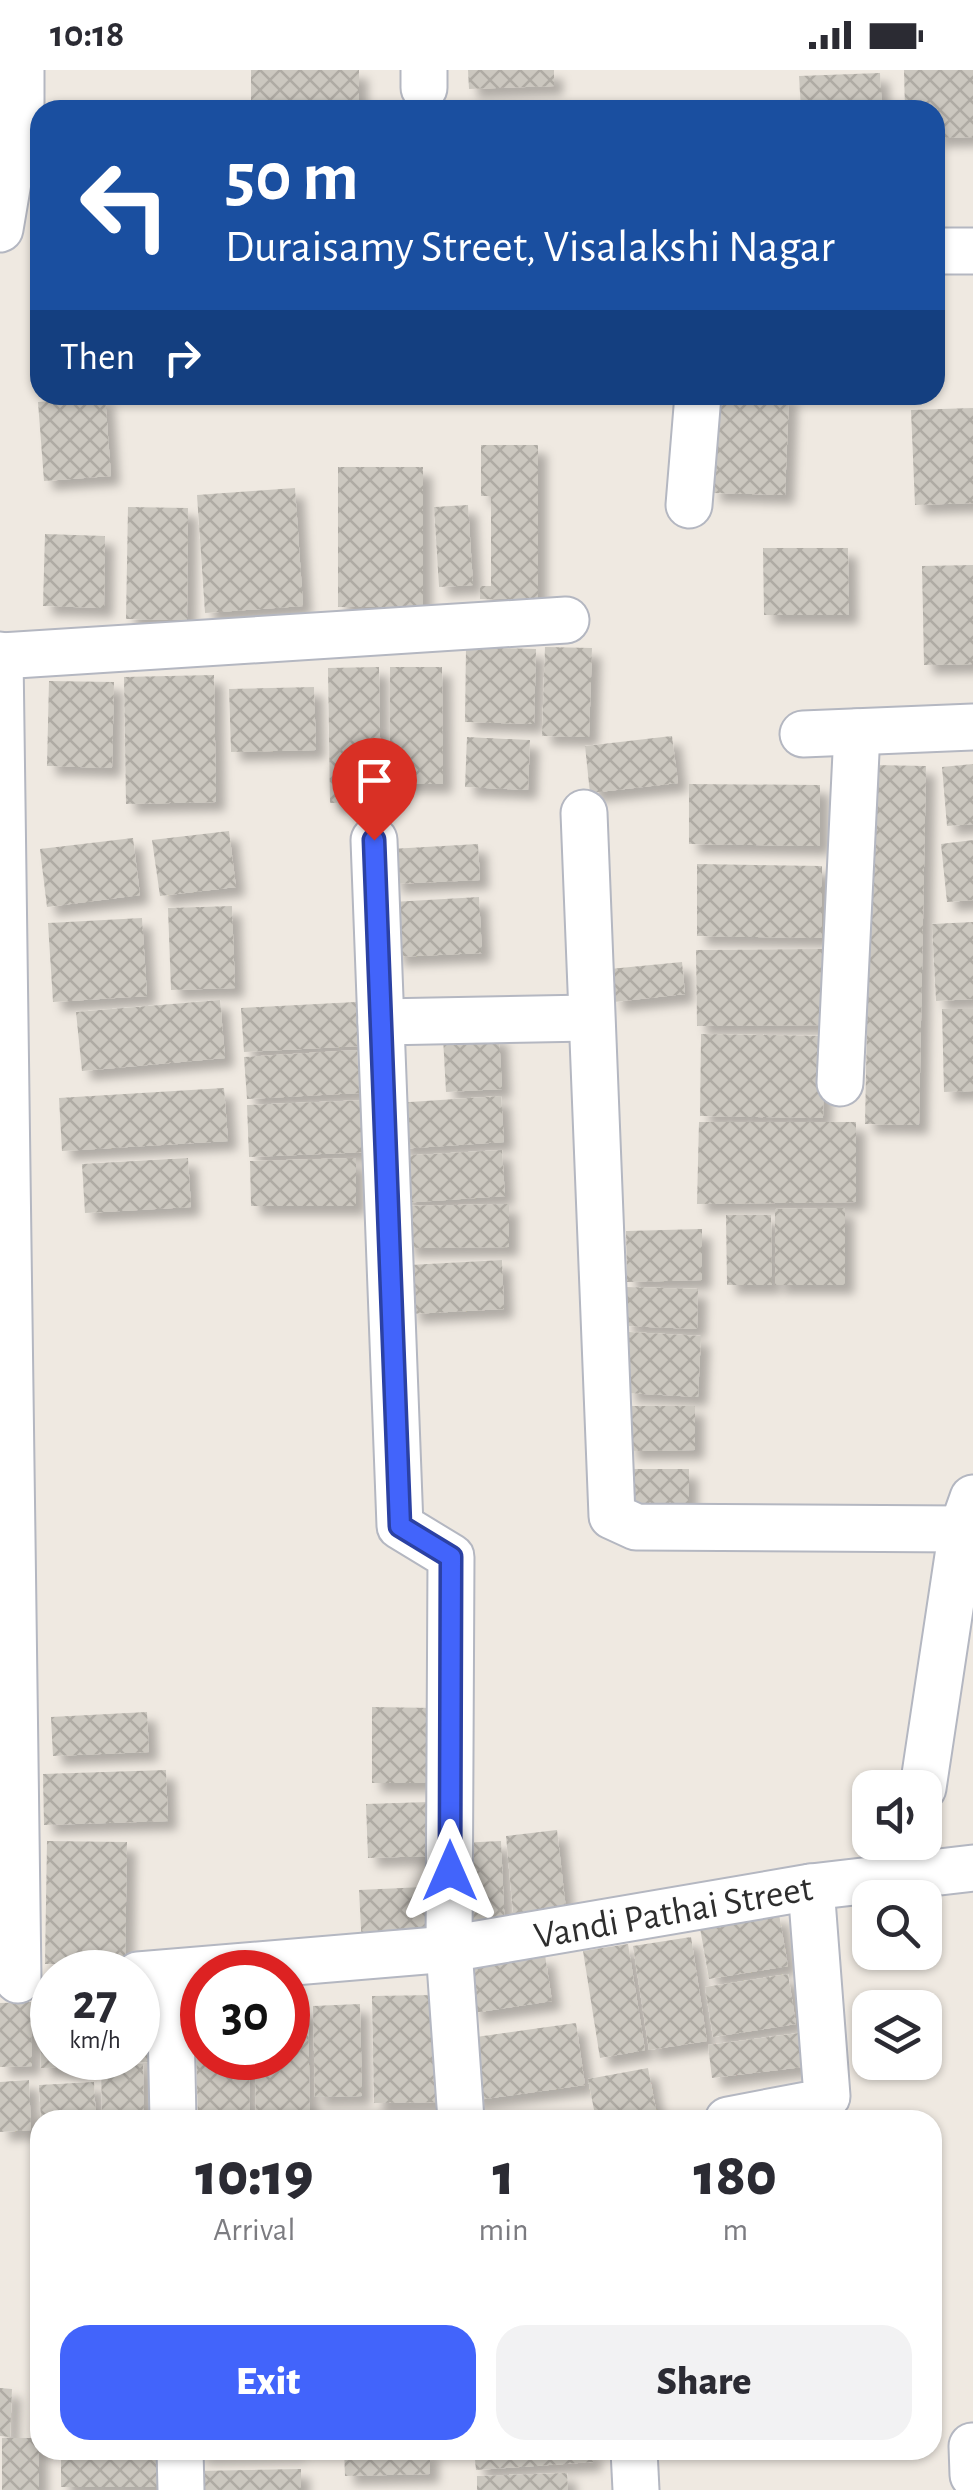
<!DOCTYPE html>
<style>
:root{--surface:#fff;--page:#f2f2f3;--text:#2b2b33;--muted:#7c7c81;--accent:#4264fb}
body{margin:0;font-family:"Alegreya Sans",sans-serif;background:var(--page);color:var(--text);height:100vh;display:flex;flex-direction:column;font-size:38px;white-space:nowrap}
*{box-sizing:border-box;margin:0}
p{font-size:32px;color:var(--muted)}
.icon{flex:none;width:55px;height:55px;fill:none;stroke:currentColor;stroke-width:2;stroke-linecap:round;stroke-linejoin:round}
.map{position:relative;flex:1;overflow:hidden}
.side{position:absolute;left:30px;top:2040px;width:912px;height:350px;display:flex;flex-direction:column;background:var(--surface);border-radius:30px;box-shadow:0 2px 8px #0004}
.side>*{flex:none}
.guide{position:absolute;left:30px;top:30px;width:915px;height:305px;border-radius:30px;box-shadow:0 2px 8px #0004;background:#1a4fa0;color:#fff;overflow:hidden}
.buttons{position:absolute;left:852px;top:1700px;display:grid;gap:20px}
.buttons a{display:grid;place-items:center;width:90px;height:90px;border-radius:20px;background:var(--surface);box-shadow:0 2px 8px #0004;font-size:50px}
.speed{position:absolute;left:30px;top:1880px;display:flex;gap:20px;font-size:50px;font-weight:700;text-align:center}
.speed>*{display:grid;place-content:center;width:130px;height:130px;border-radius:50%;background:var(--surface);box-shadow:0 2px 8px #0004;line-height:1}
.speed small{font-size:25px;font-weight:400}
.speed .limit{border:15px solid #d22;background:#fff;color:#111}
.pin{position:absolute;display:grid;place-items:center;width:85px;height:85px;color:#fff;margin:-102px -42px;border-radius:50% 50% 50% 0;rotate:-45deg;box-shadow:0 0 10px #0007}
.pin .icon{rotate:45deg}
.me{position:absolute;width:110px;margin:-55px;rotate:0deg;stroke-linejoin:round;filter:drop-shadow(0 0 8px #0008)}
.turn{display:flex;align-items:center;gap:35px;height:210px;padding:0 30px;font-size:45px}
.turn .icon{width:130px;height:130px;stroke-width:2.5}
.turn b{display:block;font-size:70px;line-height:85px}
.then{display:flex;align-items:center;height:95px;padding:0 30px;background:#0003;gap:20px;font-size:38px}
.eta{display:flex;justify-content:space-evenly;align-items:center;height:170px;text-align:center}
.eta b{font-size:60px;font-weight:800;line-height:70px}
.button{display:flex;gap:20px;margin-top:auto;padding:20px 30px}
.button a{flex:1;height:115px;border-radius:30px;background:var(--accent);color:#fff;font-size:40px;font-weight:800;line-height:115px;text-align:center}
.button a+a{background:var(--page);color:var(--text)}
.status{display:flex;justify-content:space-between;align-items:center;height:70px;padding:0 50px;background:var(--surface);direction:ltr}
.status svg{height:28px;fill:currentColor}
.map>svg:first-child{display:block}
</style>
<div class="status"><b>10:18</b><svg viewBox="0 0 49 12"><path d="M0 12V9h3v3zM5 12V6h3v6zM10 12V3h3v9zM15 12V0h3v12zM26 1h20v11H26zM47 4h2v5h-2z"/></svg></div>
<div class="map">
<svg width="973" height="2420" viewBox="0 0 973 2420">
<defs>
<pattern id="building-cross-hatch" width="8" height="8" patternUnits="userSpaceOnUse" patternTransform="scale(2.5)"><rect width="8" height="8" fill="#cbc7bf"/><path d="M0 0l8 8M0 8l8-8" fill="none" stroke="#afaba4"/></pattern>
<filter id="shadow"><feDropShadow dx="9" dy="9" stdDeviation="5" flood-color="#0004"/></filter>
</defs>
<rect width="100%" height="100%" fill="#efe9e1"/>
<!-- building -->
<g fill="url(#building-cross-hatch)" filter="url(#shadow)">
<rect x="251" y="0" width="108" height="40"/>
<polygon points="468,0 554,0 554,16 469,19"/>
<polygon points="904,0 973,0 973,67 935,68 935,40 905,40"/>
<polygon points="880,3 882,40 801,40 799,6"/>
<rect x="30" y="206" width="10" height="99"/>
<polygon points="715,325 789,325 785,425 711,423"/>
<polygon points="105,326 111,406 44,411 38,332"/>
<polygon points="973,338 973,433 915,435 911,340"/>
<polygon points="481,375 538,375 538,529 480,529 480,516 491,516 491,426 481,426"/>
<rect x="338" y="397" width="85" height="140"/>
<polygon points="295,418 303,536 205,543 197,425"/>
<polygon points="468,435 473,515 439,517 434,437"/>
<polygon points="128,437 188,438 187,550 126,549"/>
<polygon points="45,464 105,466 104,538 43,536"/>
<polygon points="763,478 848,478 849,545 764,545"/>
<polygon points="973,495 973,594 924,595 922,496"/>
<polygon points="466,577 536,579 534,654 465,652"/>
<polygon points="545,577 592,578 589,667 542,666"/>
<polygon points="379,597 381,732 330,733 328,598"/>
<polygon points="390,597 442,597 443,714 390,714"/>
<polygon points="214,605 216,732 126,734 124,607"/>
<polygon points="49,611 114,612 112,698 47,696"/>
<polygon points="314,617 316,680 231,682 229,619"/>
<polygon points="672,666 678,713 590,723 585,676"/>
<polygon points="467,667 530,670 528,720 465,717"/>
<polygon points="973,694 973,754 947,756 942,697"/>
<polygon points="872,695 926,696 919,1055 865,1054"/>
<polygon points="689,714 820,715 820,776 689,774"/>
<polygon points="229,761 236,817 160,826 152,770"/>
<polygon points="133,768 140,825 47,837 40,779"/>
<polygon points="973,770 973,830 947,832 941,774"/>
<polygon points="478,774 480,810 393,814 391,779"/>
<polygon points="697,794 822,796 822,868 697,866"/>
<polygon points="479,827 482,883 395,887 392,832"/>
<polygon points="232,836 235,918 171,920 168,838"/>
<polygon points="142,848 147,926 53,932 48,853"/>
<polygon points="973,852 973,929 936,931 932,854"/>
<polygon points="822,879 823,955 697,956 696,880"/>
<polygon points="682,892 685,924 614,932 610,899"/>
<polygon points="220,930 225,988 82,1001 76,942"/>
<polygon points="356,932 359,976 244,982 241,938"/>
<polygon points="942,939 973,939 973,1021 944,1022"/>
<polygon points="701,964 824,966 823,1048 700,1046"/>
<polygon points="499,965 502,1019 446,1022 443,967"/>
<polygon points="357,980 359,1023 247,1029 244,987"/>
<polygon points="224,1018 228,1071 62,1081 59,1028"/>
<polygon points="501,1026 504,1072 399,1079 395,1033"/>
<polygon points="367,1030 369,1082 249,1087 247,1035"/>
<polygon points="699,1052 856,1052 856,1132 697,1134"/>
<polygon points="502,1080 505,1126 402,1133 399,1086"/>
<polygon points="188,1088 191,1137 85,1143 82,1094"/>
<polygon points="356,1088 356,1136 251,1136 250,1091"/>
<polygon points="509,1134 509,1177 406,1178 405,1136"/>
<polygon points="845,1138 845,1215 775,1215 775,1139"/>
<polygon points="726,1145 771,1145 772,1215 727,1215"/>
<polygon points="702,1159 702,1210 627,1212 626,1161"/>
<polygon points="502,1190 504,1239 411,1244 409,1195"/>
<polygon points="625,1217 698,1219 697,1259 624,1256"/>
<polygon points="629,1262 701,1266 698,1327 626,1323"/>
<polygon points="627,1336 695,1336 695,1380 628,1381"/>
<polygon points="628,1399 689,1399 689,1439 628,1438"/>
<polygon points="372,1637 435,1638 435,1713 372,1713"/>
<polygon points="147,1642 149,1682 53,1686 51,1647"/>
<polygon points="166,1700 168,1751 44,1755 43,1704"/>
<polygon points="429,1732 431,1786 368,1788 366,1734"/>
<polygon points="557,1760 567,1848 514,1853 506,1766"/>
<polygon points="47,1771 127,1772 125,1895 45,1894"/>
<polygon points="501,1771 505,1861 463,1863 459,1773"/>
<polygon points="424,1817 426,1875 362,1878 359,1820"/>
<polygon points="779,1844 788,1896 709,1909 700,1858"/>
<polygon points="691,1867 707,1971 649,1980 633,1876"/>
<polygon points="628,1874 645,1980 600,1988 583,1881"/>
<polygon points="545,1885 552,1931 473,1943 466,1897"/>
<polygon points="788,1904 796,1954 713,1967 705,1917"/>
<polygon points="437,1925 440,2032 374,2033 372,1926"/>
<polygon points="31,1932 32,1996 0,1997 0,1933"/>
<polygon points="360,1934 362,2026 315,2027 313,1936"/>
<polygon points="39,1936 52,1936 52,1988 94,1988 95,1997 41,1998"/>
<polygon points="148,1937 149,1992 98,1993 98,1988 138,1988 138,1938"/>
<polygon points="288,1938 308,1938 310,2050 256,2050 255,1988 288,1988"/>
<polygon points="195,1945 202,1945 202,1988 249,1988 250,2050 198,2050"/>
<polygon points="576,1953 585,2015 470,2031 462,1969"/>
<polygon points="799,1963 803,1997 712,2008 708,1975"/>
<polygon points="101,1994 143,1994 144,2050 102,2050"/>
<polygon points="648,1998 658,2050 596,2050 588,2009"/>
<polygon points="29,2010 31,2060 0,2062 0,2012"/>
<polygon points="94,2012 96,2050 41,2050 39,2015"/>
<polygon points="433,2044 433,2050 320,2050 320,2046"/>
<polygon points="0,2318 12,2319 10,2367 0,2366"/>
<rect x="2" y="2368" width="37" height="52"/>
<rect x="61" y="2380" width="101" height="37"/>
<polygon points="199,2380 297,2380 297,2383 199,2385"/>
<polygon points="344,2380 430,2380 430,2404 345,2406"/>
<polygon points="474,2380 592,2380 593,2392 476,2400"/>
<polygon points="301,2399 301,2420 194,2420 193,2401"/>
<polygon points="567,2403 568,2420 477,2420 477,2406"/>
</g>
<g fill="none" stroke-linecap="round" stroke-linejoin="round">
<!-- minor casing -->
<g stroke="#b4b7c1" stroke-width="49">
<g id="minor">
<polyline points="424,0 424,18"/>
<polyline points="0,159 21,36 21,0"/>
<polyline points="935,181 973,181"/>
<polyline points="689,435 698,325"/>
<polyline points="0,585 18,1910"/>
<polyline points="0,586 566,550"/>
<polyline points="803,664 973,657"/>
<polyline points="584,743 612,1446 636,1457 962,1459"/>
<polyline points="374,770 400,1456 451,1487 449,1879 461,2050"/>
<polyline points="381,952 589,948"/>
<polyline points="840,1013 857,662"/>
<polyline points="923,1718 962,1459 973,1428"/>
<polyline points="170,1904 173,2050"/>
<polyline points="138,1905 449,1879 811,1817 973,1798"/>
<polyline points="728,2050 817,2033 827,2026 811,1817"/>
<polyline points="972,2376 973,2405"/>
<polyline points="180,2380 181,2420"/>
<polyline points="634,2380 636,2420"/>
</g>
</g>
<!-- minor -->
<use href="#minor" stroke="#fff" stroke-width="45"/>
</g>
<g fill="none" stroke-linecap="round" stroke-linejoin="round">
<!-- route casing -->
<g stroke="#2b41a3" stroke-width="25">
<polyline id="route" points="374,770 400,1456 451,1487 450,1801"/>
</g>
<!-- route -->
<use href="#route" stroke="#4264fb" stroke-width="18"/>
</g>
<g text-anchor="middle" stroke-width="8" stroke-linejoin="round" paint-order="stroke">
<!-- street labels -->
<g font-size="38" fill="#2e2e2e" stroke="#fff">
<text transform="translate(673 1841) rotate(-10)" y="13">Vandi Pathai Street</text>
</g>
</g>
</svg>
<div class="buttons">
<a><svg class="icon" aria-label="sound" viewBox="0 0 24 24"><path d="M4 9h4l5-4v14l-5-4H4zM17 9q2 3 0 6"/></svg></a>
<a><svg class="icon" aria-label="search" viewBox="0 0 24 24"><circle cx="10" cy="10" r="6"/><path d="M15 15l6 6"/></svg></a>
<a><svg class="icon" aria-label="layers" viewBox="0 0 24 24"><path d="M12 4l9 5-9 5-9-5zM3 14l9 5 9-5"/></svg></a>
</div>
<div class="speed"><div>27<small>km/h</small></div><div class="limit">30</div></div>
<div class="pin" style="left:374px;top:770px;background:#d93025"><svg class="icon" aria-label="arrive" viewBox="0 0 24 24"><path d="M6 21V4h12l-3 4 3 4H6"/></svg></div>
<svg class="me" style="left:450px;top:1801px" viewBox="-20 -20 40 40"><path d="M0-17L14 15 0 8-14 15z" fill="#4264fb" stroke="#fff" stroke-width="4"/></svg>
<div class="guide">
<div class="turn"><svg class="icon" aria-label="left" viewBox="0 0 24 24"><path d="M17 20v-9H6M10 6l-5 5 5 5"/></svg><div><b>50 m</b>Duraisamy Street, Visalakshi Nagar</div></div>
<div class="then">Then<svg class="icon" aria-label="right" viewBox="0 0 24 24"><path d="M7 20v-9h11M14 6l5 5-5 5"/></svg></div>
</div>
<section class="side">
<div class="eta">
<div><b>10:19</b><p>Arrival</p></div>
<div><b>1</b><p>min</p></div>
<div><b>180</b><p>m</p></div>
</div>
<div class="button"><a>Exit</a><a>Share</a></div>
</section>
</div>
